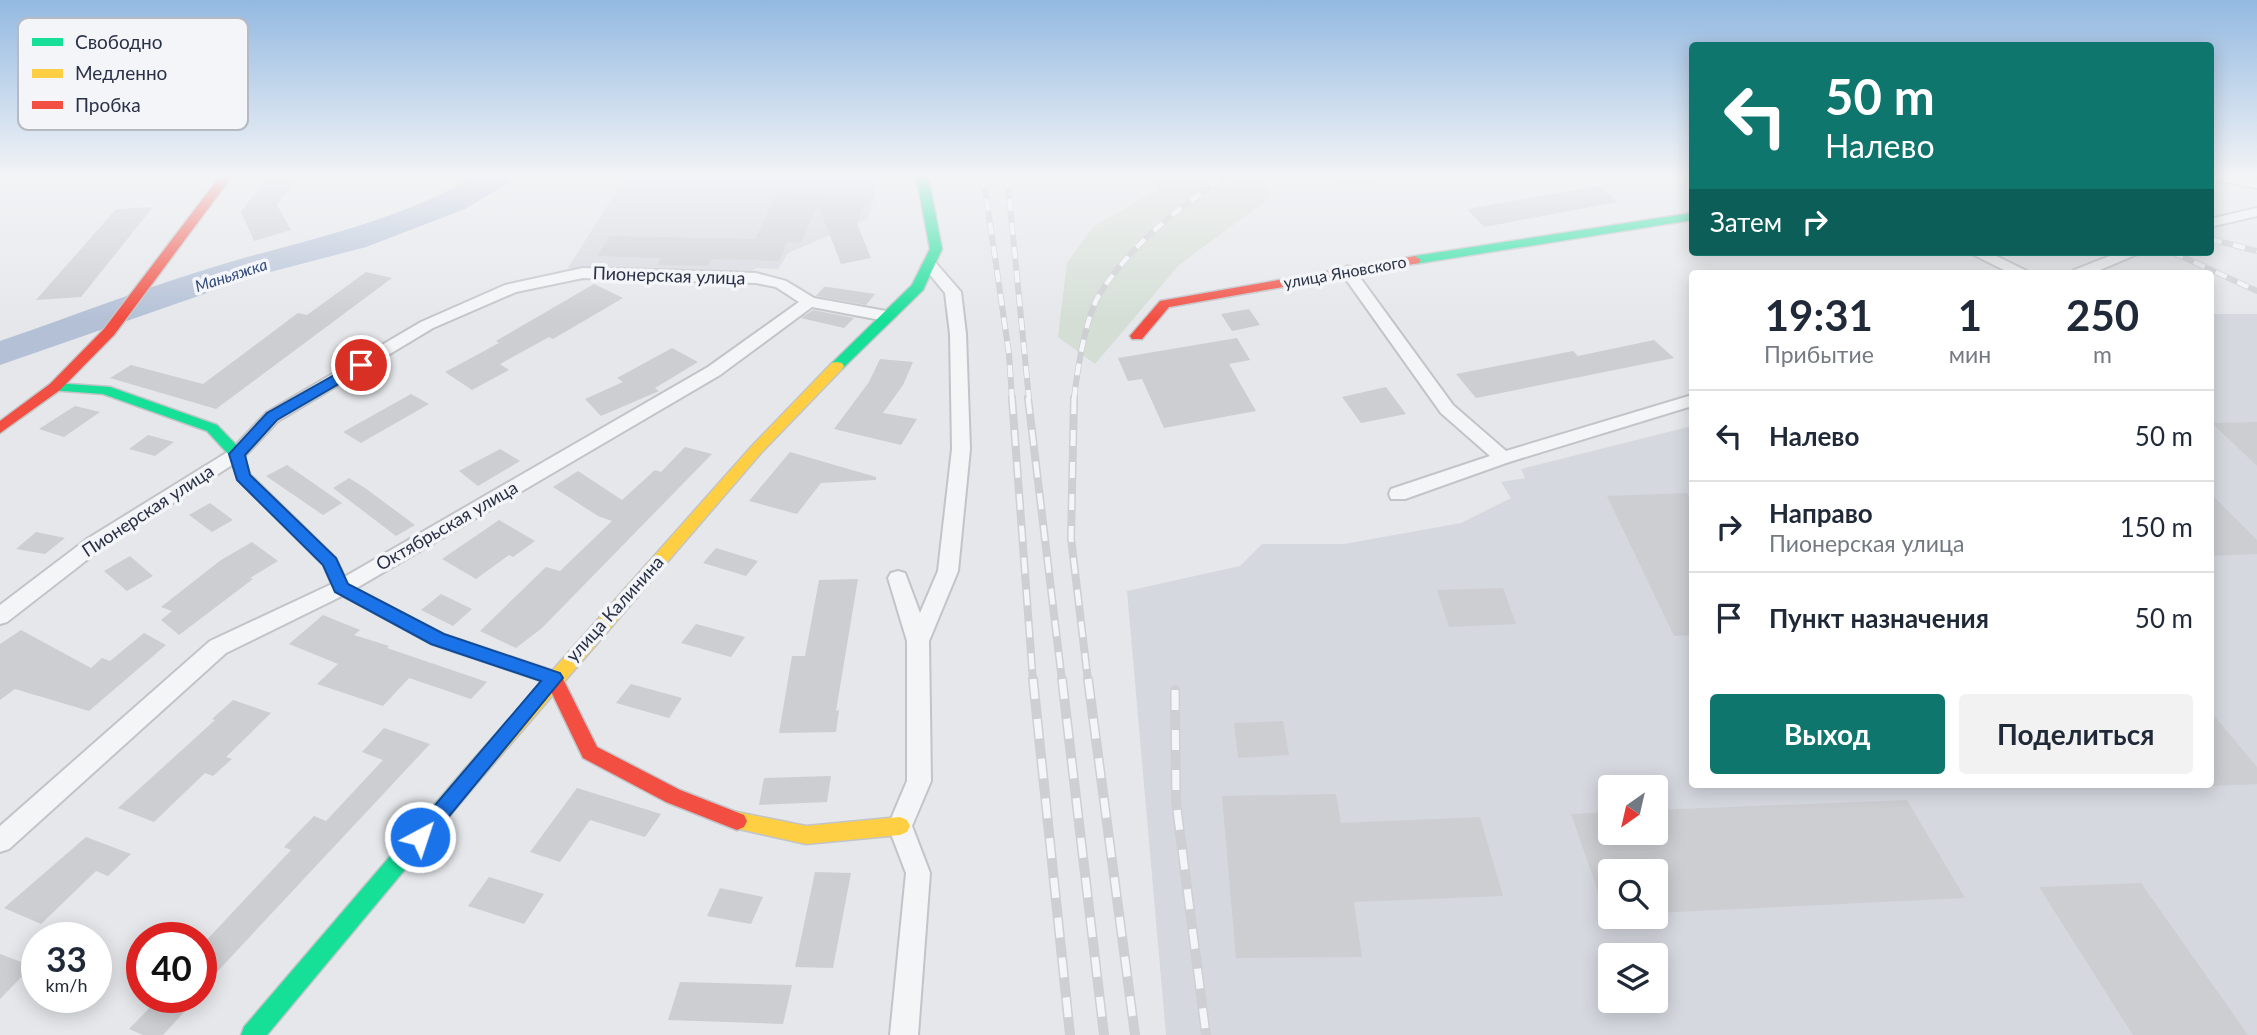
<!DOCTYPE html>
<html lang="ru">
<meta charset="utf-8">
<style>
:root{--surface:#fff;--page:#f2f2f3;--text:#1f2937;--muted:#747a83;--line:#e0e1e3;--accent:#0f766e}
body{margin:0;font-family:Lato,sans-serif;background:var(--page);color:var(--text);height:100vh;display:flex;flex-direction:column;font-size:26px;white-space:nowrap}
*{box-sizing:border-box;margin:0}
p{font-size:23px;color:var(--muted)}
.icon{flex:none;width:38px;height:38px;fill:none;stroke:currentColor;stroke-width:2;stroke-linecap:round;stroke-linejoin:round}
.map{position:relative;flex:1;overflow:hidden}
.side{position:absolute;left:1689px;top:270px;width:525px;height:518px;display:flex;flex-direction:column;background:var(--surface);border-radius:7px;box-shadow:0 4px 18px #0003}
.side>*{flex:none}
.top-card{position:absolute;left:1689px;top:42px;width:525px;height:214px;border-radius:7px;box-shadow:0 4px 18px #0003;background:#0f766e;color:#fff;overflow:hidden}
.needle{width:46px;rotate:214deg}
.tools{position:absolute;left:1598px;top:775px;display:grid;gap:14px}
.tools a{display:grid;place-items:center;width:70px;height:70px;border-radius:7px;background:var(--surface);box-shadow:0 4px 18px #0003;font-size:35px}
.speed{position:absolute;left:21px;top:922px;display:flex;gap:14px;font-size:35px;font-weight:700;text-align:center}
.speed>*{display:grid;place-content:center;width:91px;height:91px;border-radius:50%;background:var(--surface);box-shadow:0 4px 18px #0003;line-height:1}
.speed small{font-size:18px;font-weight:400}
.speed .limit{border:10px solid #d22;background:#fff;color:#111}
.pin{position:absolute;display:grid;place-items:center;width:60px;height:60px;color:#fff;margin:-30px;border:4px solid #fff;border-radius:50%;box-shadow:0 2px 7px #0007}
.me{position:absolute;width:77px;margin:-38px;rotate:40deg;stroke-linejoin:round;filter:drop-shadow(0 0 5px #0008)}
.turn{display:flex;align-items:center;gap:24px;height:147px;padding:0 21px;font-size:32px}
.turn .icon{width:91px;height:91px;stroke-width:2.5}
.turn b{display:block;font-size:49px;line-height:60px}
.then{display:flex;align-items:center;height:66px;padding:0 21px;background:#0003;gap:14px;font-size:26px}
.eta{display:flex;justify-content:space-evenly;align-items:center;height:119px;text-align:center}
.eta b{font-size:42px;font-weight:700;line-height:49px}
.primary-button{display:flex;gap:14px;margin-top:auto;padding:14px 21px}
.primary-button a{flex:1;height:80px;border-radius:7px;background:var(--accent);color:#fff;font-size:28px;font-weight:700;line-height:80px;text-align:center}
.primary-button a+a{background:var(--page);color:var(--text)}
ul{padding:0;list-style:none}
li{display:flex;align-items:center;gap:21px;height:91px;padding:0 21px;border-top:2px solid var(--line)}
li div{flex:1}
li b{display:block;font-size:26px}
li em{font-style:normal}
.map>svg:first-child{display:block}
</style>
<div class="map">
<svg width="2257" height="1035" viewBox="0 0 2257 1035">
<rect width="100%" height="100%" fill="#e5e7ea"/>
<!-- built -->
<g fill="#d5d8df" fill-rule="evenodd">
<polygon points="636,175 871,175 875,196 868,219 788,253 778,269 756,268 749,273 568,268 617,190"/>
<path d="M2210,314H2257V1035H1166L1127,591L1240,566L1262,544H1344L1461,523L1511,498L1501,482L1525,478L1521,469L1692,426V784H2210ZM1610,788H1656V833H1610ZM1610,872H1656V917H1610ZM1610,956H1656V1001H1610Z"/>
</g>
<!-- green -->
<g fill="#d4ded5">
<polygon points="1145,175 1284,175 1268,183 1271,197 1179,265 1095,364 1058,337 1067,263 1093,227 1158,189"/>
<path d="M1321,175H1400C1375,182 1342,197 1321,175Z"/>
</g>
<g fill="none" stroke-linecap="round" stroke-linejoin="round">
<!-- river -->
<path fill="#b3c0d6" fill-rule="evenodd" d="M477,175H515L510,182L465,209L366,247L259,275L0,365V341C79,314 157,283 237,260C319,237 402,219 477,175Z"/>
</g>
<!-- building -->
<g fill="#ccced2">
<polygon points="269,175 298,175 277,205 291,230 254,241 241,212"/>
<polygon points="1599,186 1618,202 1484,227 1467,209"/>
<polygon points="777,193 867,198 857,224 871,258 841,264 818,204 801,243 787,242 779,261 711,259 708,266 657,265 661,258 597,256 610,236 755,239"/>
<polygon points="153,207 81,297 36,300 116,209"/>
<polygon points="366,272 392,278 216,409 110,378 131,365 203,384 298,313 307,315"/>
<polygon points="594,284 623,298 553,339 549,337 500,364 509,370 472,390 445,372 499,343 496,341"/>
<polygon points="824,287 828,287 875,294 866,305 816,296"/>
<polygon points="1249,309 1260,325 1232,331 1221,314"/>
<polygon points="813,310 854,318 844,328 801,318"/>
<polygon points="1237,338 1250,360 1229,364 1256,411 1164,428 1142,379 1128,381 1118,358"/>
<polygon points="1654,340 1674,358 1476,398 1456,374 1573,351 1578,356"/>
<polygon points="672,348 698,362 655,388 659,391 601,416 585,399 623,382 617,378"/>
<polygon points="880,359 913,362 903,385 883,413 917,419 901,445 834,429 869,382"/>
<polygon points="1386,387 1406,414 1361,423 1342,397"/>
<polygon points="411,394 429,404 361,443 343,432"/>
<polygon points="75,406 100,412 64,437 39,429"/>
<polygon points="2257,422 2257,466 2212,423"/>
<polygon points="148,435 174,442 155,456 129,449"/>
<polygon points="685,447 712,454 542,628 516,648 480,631 546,567 560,571 612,521 598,516 553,487 578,471 622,500 655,470 661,472"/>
<polygon points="500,449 520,461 478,486 459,471"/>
<polygon points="790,452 876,477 876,480 821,483 797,514 749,501"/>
<polygon points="287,465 342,503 323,515 266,476"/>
<polygon points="349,478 365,488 415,525 396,536 333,488"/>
<polygon points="1687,493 1692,504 1692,635 1674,636 1607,496"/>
<polygon points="2210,493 2257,540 2257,554 2210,556"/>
<polygon points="210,503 233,520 212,532 189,515"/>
<polygon points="499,520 535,541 513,557 509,555 476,579 442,559"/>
<polygon points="36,532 65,538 45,554 16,549"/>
<polygon points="252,542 278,561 250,578 253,579 179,635 161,620 172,611 161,607 221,560"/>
<polygon points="716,548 758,561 746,576 703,563"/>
<polygon points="130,556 153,576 127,591 104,571"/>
<polygon points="858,579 836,711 839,710 836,732 779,733 792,656 805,656 819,580"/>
<polygon points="1503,588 1516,624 1449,627 1437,590"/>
<polygon points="441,594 472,609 453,626 421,610"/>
<polygon points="323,615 360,630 354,635 389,646 387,648 487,682 471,699 409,678 383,706 317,684 338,664 289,644"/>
<polygon points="696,624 745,637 731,657 681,643"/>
<polygon points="21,630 91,668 102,658 110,661 144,633 166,645 89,711 15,689 0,700 0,644"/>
<polygon points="631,684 682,698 669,718 616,703"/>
<polygon points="233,700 271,713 226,757 232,759 213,776 205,773 154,822 118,808 215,720 212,719"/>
<polygon points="2210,711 2257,767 2257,784 2210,786"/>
<polygon points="1283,721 1289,755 1238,758 1234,723"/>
<polygon points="384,728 430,744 201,989 201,946 291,850 284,847 314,816 326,821 383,760 362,752"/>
<polygon points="831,776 827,802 759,805 764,778"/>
<polygon points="577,788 661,814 645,837 590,820 560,862 530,852"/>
<polygon points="1336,794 1341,823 1480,817 1503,896 1354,902 1362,957 1236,958 1222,796"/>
<polygon points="1907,800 1965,898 1656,913 1656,872 1610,872 1610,917 1607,917 1571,814 1610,812 1610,833 1656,833 1656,810"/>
<polygon points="86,837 131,854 108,876 96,871 41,924 4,908"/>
<polygon points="815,872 851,873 833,968 795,967"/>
<polygon points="489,877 544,894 524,924 468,906"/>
<polygon points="2141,883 2248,1035 2133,1035 2039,887"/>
<polygon points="720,888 763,897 751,924 707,916"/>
<polygon points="0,954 32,966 0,999"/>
<polygon points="680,982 792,985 783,1024 668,1020"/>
<polygon points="159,998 197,998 163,1035 143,1035 129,1029"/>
</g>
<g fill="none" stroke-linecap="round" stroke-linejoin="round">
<!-- street casing -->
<g stroke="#c2c4c8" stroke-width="4">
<g id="street">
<polygon points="2210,175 2231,175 2257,180 2257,188 2210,179"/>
<polygon points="2257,208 2257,216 2210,227 2210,219"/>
<polygon points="1968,252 1988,252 2031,273 2010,273"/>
<polygon points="2120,252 2142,252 2093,273 2071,273 2074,270"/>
<polygon points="930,260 935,262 961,292 966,334 970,449 958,571 929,641 931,781 912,826 930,873 918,1035 890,1035 906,873 888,826 907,781 907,641 888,578 891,573 898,571 905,573 920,613 938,571 952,449 950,334 945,293 922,265"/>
<polygon points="1348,266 1353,268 1453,405 1506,451 1692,395 1692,406 1509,462 1405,499 1391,499 1389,494 1391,489 1490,456 1441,413 1340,271"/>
<polygon points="583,268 756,273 786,281 814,298 886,311 894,316 886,321 812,307 720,375 348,593 226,653 9,849 0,852 0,826 210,641 334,583 708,367 799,302 776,287 756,283 583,278 516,292 433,328 278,421 243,458 101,549 7,622 0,624 0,605 87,539 231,450 266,413 421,322 505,285"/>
</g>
</g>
<!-- fast casing -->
<g stroke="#c2c4c8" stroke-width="3">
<g id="fast">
<polygon points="916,175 928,175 942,249 923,290 842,369 832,369 830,366 832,363 912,285 930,249"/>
<polygon points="1692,213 1692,220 1415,264 1409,260 1415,256"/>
<polygon points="55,383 110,387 217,425 242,451 250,474 336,558 348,584 443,634 464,641 467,646 464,651 458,653 431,644 335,592 323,565 238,480 230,456 207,431 103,394 50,390 48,387 50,384"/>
<polygon points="471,768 478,770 481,776 478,782 267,1035 241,1035 244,1027 464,770"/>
</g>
</g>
<!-- slow casing -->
<g stroke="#c2c4c8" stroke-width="3">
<g id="slow">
<polygon points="837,362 842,363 844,366 842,369 761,453 478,782 471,784 464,782 461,776 464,770 751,447 832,363"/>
<polygon points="737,812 806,826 900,817 907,820 910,826 907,832 900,835 806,844 730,827 727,821 730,815"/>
</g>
</g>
<!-- jam casing -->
<g stroke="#c2c4c8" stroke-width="3">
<g id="jam">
<polygon points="221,175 233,175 114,335 60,390 0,433 0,421 50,384 104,329"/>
<polygon points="1415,256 1421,260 1419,263 1169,307 1142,339 1132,339 1130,336 1160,301"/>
<polygon points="458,639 560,673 597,747 680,790 744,815 747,821 744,827 737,830 666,802 583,758 547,683 452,651 449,646 452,641"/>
</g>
</g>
<!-- street -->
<use href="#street" fill="#f4f5f7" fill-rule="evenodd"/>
<!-- fast -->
<use href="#fast" fill="#16e098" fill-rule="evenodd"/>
<!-- slow -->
<use href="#slow" fill="#ffcf43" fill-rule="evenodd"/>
<!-- jam -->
<use href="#jam" fill="#f24e42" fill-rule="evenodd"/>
<!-- rail-far2 casing -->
<g stroke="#cdcfd2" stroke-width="6">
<g id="rail-far2">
<polyline points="983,175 1009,354 1012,399"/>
<polyline points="1007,175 1029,399"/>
<polyline points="2210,239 2257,251"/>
<polyline points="2172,252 2257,291"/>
<path d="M1074,399C1077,372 1085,319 1099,295C1130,245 1179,207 1228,175"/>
</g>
</g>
<!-- rail-far1 casing -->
<g stroke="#cdcfd2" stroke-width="8">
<g id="rail-far1">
<polyline points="1012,398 1033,681"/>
<polyline points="1028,398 1062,681"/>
<polyline points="1074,398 1071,538 1088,681"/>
</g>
</g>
<!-- rail casing -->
<g stroke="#cdcfd2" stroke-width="10">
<g id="rail">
<polyline points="1033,679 1070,1035"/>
<polyline points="1062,679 1104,1035"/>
<polyline points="1088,679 1135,1035"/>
<polyline points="1175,690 1176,802 1206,1035"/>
</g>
</g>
<!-- rail-far2 -->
<use href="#rail-far2" stroke="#f3f5f9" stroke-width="4.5" stroke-dasharray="12" stroke-linecap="butt"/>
<!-- rail-far1 -->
<use href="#rail-far1" stroke="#f3f5f9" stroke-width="5" stroke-dasharray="16" stroke-linecap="butt"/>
<!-- rail -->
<use href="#rail" stroke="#f3f5f9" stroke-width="7" stroke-dasharray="20" stroke-linecap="butt"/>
</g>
<!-- sky -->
<linearGradient id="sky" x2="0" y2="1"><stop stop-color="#93b9e1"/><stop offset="0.55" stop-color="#f3f4f6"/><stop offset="1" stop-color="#f3f4f6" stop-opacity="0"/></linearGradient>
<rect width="2257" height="320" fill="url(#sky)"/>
<!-- route -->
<polygon fill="#1a73e8" stroke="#114b97" stroke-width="2" points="361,360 368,365 366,368 277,420 245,455 250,475 336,558 348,584 444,634 560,673 563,678 427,843 420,846 413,843 410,837 413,831 541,681 431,644 335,592 323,565 237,480 229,454 267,413"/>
<g text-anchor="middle" stroke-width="7" stroke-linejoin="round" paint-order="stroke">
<!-- far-street labels -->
<g font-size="16" fill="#2a3145" stroke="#f3f5f9">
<text transform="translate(1345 272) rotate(-10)" y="6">улица Яновского</text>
</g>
<!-- far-water labels -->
<g font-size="16" font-style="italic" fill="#324a7c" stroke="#f3f5f9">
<text transform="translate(231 275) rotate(-18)" y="6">Маньяжка</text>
</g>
<!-- street labels -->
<g font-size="18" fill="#2a3145" stroke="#f3f5f9">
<text transform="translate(669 276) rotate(2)" y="6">Пионерская улица</text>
<text transform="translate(148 511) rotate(-33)" y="6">Пионерская улица</text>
<text transform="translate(447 526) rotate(-30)" y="6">Октябрьская улица</text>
<text transform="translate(615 609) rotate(-48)" y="6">улица Калинина</text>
</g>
</g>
<!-- legend -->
<rect x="18" y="18" width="230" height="112" rx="10" fill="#f3f5f9" stroke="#b7bac3" stroke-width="2"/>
<rect x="32" y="38" width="31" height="8" fill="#16e098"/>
<rect x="32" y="69" width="31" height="9" fill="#ffcf43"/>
<rect x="32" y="101" width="31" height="8" fill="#f24e42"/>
<g font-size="19" fill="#2a3145">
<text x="75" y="49">Свободно</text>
<text x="75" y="80">Медленно</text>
<text x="75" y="112">Пробка</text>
</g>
</svg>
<div class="tools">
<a><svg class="needle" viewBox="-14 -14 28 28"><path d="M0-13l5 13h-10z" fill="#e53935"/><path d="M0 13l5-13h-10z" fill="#747a83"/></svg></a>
<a><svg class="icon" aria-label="search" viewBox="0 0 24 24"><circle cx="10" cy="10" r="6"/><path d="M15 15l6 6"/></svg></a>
<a><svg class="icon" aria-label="layers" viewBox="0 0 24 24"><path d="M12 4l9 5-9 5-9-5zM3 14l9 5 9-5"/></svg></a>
</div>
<div class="speed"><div>33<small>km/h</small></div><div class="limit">40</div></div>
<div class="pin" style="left:361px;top:365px;background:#d93025"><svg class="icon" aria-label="arrive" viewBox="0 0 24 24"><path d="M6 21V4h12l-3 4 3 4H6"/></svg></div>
<svg class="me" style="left:420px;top:837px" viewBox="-20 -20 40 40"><circle r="17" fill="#1a73e8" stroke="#fff" stroke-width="3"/><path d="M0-11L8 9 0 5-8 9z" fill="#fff"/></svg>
<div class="top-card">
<div class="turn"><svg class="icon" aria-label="left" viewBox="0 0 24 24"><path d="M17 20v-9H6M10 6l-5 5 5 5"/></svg><div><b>50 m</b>Налево</div></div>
<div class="then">Затем<svg class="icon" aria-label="right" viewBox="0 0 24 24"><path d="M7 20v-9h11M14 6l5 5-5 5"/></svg></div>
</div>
<section class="side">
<div class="eta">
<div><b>19:31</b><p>Прибытие</p></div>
<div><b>1</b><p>мин</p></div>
<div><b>250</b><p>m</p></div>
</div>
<ul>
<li><svg class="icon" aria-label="left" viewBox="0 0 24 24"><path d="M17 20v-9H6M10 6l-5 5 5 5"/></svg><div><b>Налево</b></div><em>50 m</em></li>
<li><svg class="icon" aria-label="right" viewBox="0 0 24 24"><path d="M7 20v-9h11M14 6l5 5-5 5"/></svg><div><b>Направо</b><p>Пионерская улица</p></div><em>150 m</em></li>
<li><svg class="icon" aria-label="arrive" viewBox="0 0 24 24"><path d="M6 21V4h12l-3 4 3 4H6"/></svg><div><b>Пункт назначения</b></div><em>50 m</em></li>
</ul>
<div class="primary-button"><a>Выход</a><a>Поделиться</a></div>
</section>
</div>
